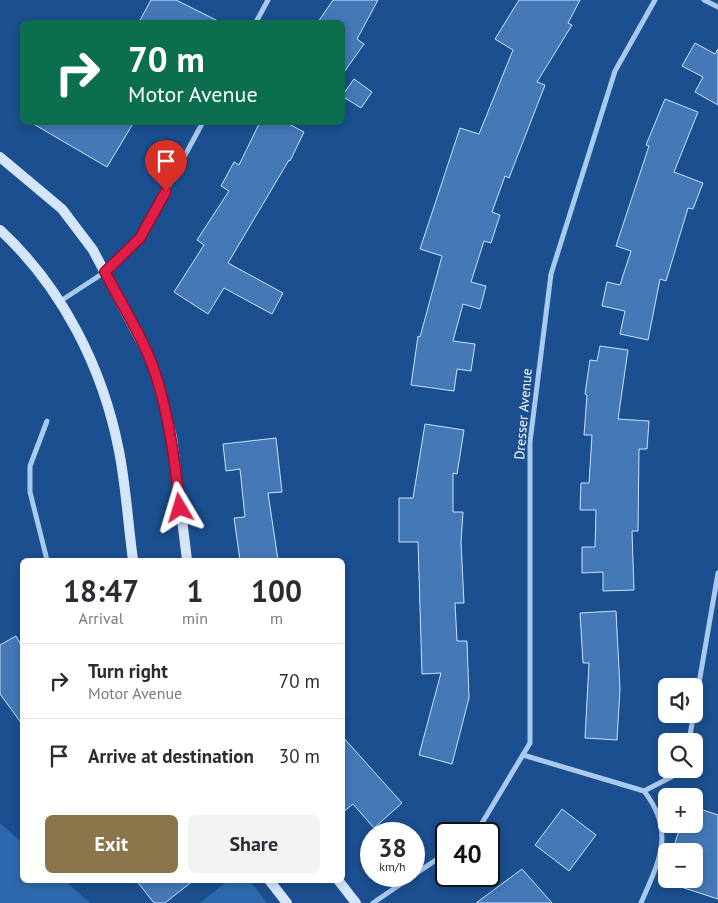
<!DOCTYPE html>
<meta charset="utf-8">
<style>
:root{--surface:#fff;--page:#f2f2f3;--text:#2b2b33;--muted:#7c7c81;--line:#e1e1e2;--accent:#8a764a}
body{margin:0;font-family:"PT Sans",sans-serif;background:var(--page);color:var(--text);height:100vh;display:flex;flex-direction:column;font-size:19px;white-space:nowrap}
*{box-sizing:border-box;margin:0}
p{font-size:16px;color:var(--muted)}
.icon{flex:none;width:28px;height:28px;fill:none;stroke:currentColor;stroke-width:2;stroke-linecap:round;stroke-linejoin:round}
.map{position:relative;flex:1;overflow:hidden}
.side{position:absolute;left:20px;top:558px;width:325px;height:325px;display:flex;flex-direction:column;background:var(--surface);border-radius:8px;box-shadow:0 2px 8px #0003}
.side>*{flex:none}
.banner{position:absolute;left:20px;top:20px;width:325px;height:105px;border-radius:8px;box-shadow:0 2px 8px #0003;background:#0b6e4f;color:#fff;overflow:hidden}
.fabs{position:absolute;left:658px;top:678px;display:grid;gap:10px}
.fabs a{display:grid;place-items:center;width:45px;height:45px;border-radius:8px;background:var(--surface);box-shadow:0 2px 8px #0003;font-size:25px}
.speed{position:absolute;left:360px;top:822px;display:flex;gap:10px;font-size:25px;font-weight:700;text-align:center}
.speed>*{display:grid;place-content:center;width:65px;height:65px;border-radius:50%;background:var(--surface);box-shadow:0 2px 8px #0003;line-height:1}
.speed small{font-size:12px;font-weight:400}
.speed .limit{border:2px solid #111;border-radius:8px;background:#fff;color:#111}
.pin{position:absolute;display:grid;place-items:center;width:42px;height:42px;color:#fff;margin:-51px -21px;border-radius:50% 50% 50% 0;rotate:-45deg;box-shadow:0 0 5px #0007}
.pin .icon{rotate:45deg}
.me{position:absolute;width:55px;margin:-28px;rotate:353deg;stroke-linejoin:round;filter:drop-shadow(0 0 4px #0008)}
.turn{display:flex;align-items:center;gap:18px;height:105px;padding:0 25px;font-size:22px}
.turn .icon{width:65px;height:65px;stroke-width:2.5}
.turn b{display:block;font-size:35px;line-height:42px}
.eta{display:flex;justify-content:space-evenly;align-items:center;height:85px;text-align:center}
.eta b{font-size:30px;font-weight:700;line-height:35px}
.action{display:flex;gap:10px;margin-top:auto;padding:10px 25px}
.action a{flex:1;height:58px;border-radius:8px;background:var(--accent);color:#fff;font-size:20px;font-weight:700;line-height:58px;text-align:center}
.action a+a{background:var(--page);color:var(--text)}
ul{padding:0;list-style:none}
li{display:flex;align-items:center;gap:15px;height:75px;padding:0 25px;border-top:1px solid var(--line)}
li div{flex:1}
li b{display:block;font-size:19px}
li em{font-style:normal}
.map>svg:first-child{display:block}
</style>
<div class="map">
<svg width="718" height="903" viewBox="0 0 718 903">
<rect width="100%" height="100%" fill="#1b4f8f"/>
<!-- green -->
<g fill="#2e69ad">
<polygon points="0,823 22,843 22,880 64,880 90,903 0,903"/>
<polygon points="229,880 249,880 267,903 200,903"/>
</g>
<!-- building -->
<g fill="#4478b7" stroke="#cfe3fa">
<polygon points="151,0 176,0 220,22 139,22"/>
<polygon points="333,0 378,0 357,39 364,44 342,75 342,22 318,22"/>
<polygon points="519,0 580,0 568,23 572,25 537,82 545,85 509,178 505,176 492,212 500,215 491,243 484,241 471,282 486,286 480,309 463,304 453,341 475,344 471,371 457,369 454,391 411,385 418,336 420,337 442,256 420,249 460,128 479,134 513,50 495,39"/>
<polygon points="695,43 715,54 718,49 718,105 695,92 703,77 682,66"/>
<polygon points="354,79 372,92 361,108 342,96"/>
<polygon points="665,99 698,112 674,172 703,183 693,209 688,208 666,281 660,279 648,340 620,334 625,311 602,306 607,282 620,285 631,251 616,246 649,146 646,145"/>
<polygon points="30,122 134,122 107,167"/>
<polygon points="260,122 285,122 304,132 290,161 289,160 228,263 283,293 272,314 224,288 208,314 174,292 204,245 197,240 229,191 221,186 234,162 239,165"/>
<polygon points="600,346 628,350 618,419 649,421 647,449 639,449 638,531 632,531 634,590 603,591 603,572 582,573 582,547 595,547 596,510 580,510 581,483 589,483 592,435 584,435 587,395 585,394 590,360 597,361"/>
<polygon points="425,424 464,430 457,474 453,473 453,512 463,512 461,542 464,603 455,603 457,641 467,641 469,698 452,764 419,755 441,673 422,674 418,542 399,542 399,498 413,498"/>
<polygon points="276,438 282,492 268,493 278,560 240,560 234,518 245,517 240,469 226,471 223,444"/>
<polygon points="616,611 620,689 617,740 585,738 589,663 583,663 580,613"/>
<polygon points="16,636 22,647 22,724 0,694 0,645"/>
<polygon points="342,736 402,803 374,828 353,804 342,813"/>
<polygon points="694,807 718,815 718,899 681,887 684,879 694,879 694,851 674,846 681,824 694,824"/>
<polygon points="562,809 596,835 569,871 535,845"/>
<polygon points="522,869 552,903 476,903"/>
<polygon points="136,880 194,880 165,903 154,903"/>
</g>
<g fill="none" stroke-linecap="round" stroke-linejoin="round">
<!-- street -->
<g stroke="#a9c9ee" stroke-width="5">
<polyline points="704,0 718,7"/>
<polyline points="256,22 268,0"/>
<polyline points="59,302 105,272 140,238 203,122"/>
<polyline points="47,560 30,492 30,466 47,421"/>
<polyline points="689,741 718,573"/>
<path d="M523,755L644,791C676,832 659,861 641,903"/>
<polyline points="644,791 675,775 678,769"/>
<polyline points="472,834 479,828 530,743 530,442 551,274 615,71 655,0"/>
<polyline points="373,903 446,853"/>
</g>
<!-- secondary -->
<g stroke="#d6e6fa" stroke-width="10">
<polyline points="0,157 62,209 93,250 147,353 157,378 172,437 187,560"/>
<path d="M0,230C62,287 103,368 119,451C126,486 128,524 133,560"/>
<polyline points="269,880 287,903"/>
<polyline points="338,880 356,903"/>
</g>
</g>
<g fill="none" stroke-linecap="round" stroke-linejoin="round">
<!-- route casing -->
<g stroke="#92132f" stroke-width="12">
<path id="route" d="M166,191L140,238L105,272C123,307 146,342 157,379C170,421 175,464 180,508"/>
</g>
<!-- route -->
<use href="#route" stroke="#e11d48" stroke-width="9"/>
</g>
<g text-anchor="middle" stroke-width="4" stroke-linejoin="round" paint-order="stroke">
<!-- street labels -->
<g font-size="14" fill="#fff" stroke="#1b4f8f">
<text transform="translate(523 414) rotate(-85)" y="5">Dresser Avenue</text>
</g>
</g>
</svg>
<div class="fabs">
<a><svg class="icon" aria-label="sound" viewBox="0 0 24 24"><path d="M4 9h4l5-4v14l-5-4H4zM17 9q2 3 0 6"/></svg></a>
<a><svg class="icon" aria-label="search" viewBox="0 0 24 24"><circle cx="10" cy="10" r="6"/><path d="M15 15l6 6"/></svg></a>
<a>+</a>
<a>−</a>
</div>
<div class="speed"><div>38<small>km/h</small></div><div class="limit">40</div></div>
<div class="pin" style="left:166px;top:191px;background:#d93025"><svg class="icon" aria-label="arrive" viewBox="0 0 24 24"><path d="M6 21V4h12l-3 4 3 4H6"/></svg></div>
<svg class="me" style="left:180px;top:508px" viewBox="-20 -20 40 40"><path d="M0-17L14 15 0 8-14 15z" fill="#e11d48" stroke="#fff" stroke-width="4"/></svg>
<div class="banner">
<div class="turn"><svg class="icon" aria-label="right" viewBox="0 0 24 24"><path d="M7 20v-9h11M14 6l5 5-5 5"/></svg><div><b>70 m</b>Motor Avenue</div></div>
</div>
<section class="side">
<div class="eta">
<div><b>18:47</b><p>Arrival</p></div>
<div><b>1</b><p>min</p></div>
<div><b>100</b><p>m</p></div>
</div>
<ul>
<li><svg class="icon" aria-label="right" viewBox="0 0 24 24"><path d="M7 20v-9h11M14 6l5 5-5 5"/></svg><div><b>Turn right</b><p>Motor Avenue</p></div><em>70 m</em></li>
<li><svg class="icon" aria-label="arrive" viewBox="0 0 24 24"><path d="M6 21V4h12l-3 4 3 4H6"/></svg><div><b>Arrive at destination</b></div><em>30 m</em></li>
</ul>
<div class="action"><a>Exit</a><a>Share</a></div>
</section>
</div>
